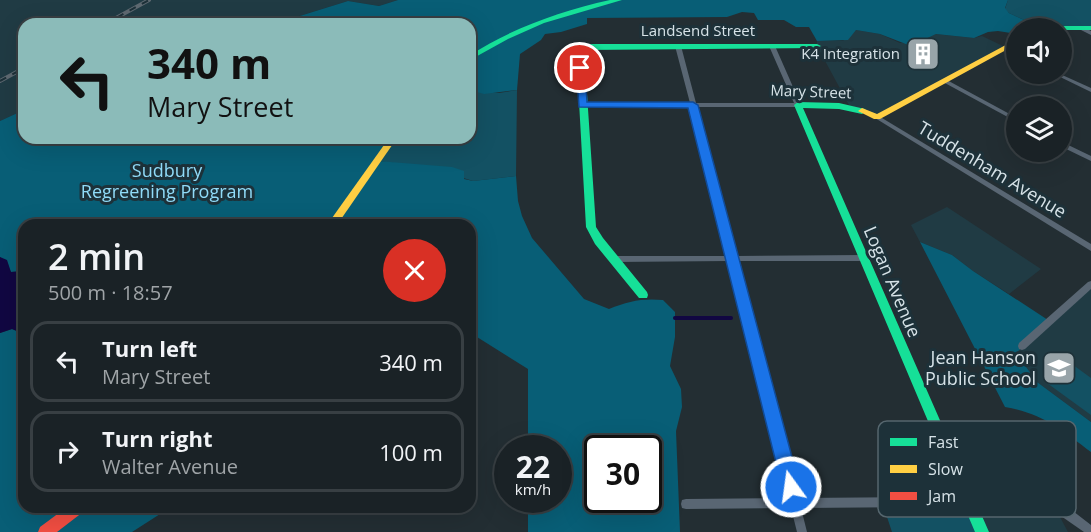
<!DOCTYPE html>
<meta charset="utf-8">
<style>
:root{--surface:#1a2226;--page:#272f32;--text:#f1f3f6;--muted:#9fa4a7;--line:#383f43}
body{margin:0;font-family:"Open Sans",sans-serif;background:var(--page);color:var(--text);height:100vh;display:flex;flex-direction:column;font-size:22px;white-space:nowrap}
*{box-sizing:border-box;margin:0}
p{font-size:20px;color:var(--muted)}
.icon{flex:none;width:33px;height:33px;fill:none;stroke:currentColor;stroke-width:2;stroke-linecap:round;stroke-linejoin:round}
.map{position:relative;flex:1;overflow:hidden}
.details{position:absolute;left:18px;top:219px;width:458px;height:294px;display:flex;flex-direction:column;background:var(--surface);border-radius:18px;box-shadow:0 6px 24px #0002,0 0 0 2px var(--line)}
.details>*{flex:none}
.top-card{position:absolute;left:18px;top:18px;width:458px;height:126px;border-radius:18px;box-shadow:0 6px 24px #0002,0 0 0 2px var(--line);background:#8bbbb9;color:#111;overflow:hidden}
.buttons{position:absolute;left:1006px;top:18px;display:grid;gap:12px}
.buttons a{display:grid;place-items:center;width:66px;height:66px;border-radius:50%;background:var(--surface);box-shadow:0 6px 24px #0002,0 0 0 2px var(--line);font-size:30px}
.speed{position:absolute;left:494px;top:435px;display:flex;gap:12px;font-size:30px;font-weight:700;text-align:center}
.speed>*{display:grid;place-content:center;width:78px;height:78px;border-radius:50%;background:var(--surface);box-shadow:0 6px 24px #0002,0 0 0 2px var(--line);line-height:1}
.speed small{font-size:15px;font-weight:400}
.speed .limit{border:3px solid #111;border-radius:9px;background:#fff;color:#111}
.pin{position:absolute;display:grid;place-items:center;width:51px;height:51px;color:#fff;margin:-26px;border:3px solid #fff;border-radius:50%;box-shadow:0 2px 6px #0007}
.me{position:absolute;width:66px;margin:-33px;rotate:346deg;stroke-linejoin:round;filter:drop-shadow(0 0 4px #0008)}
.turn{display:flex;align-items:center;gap:21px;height:126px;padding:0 30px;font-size:27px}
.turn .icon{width:78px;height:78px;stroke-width:2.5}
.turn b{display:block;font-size:42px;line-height:51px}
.round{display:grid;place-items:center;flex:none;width:63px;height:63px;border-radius:32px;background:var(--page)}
.overview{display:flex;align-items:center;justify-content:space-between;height:102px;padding:0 30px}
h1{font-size:36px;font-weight:600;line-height:45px}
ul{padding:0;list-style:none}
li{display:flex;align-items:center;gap:18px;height:81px;margin:0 12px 9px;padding:0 18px;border:3px solid var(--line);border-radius:18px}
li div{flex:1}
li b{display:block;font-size:22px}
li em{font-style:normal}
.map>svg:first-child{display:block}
</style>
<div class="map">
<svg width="1091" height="532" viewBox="0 0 1091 532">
<rect width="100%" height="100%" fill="#232e33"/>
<!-- built -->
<g fill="#203b44">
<polygon points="0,0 398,0 379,6 348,1 274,24 24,24 24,110 0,121"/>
<polygon points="856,30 880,34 900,43 919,42 936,34 974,38 982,36 1005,47 877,117 849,105 817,46 817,41 843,41"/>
<polygon points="947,207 1041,269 1009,294 973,271 952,255 920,242 911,225"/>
<polygon points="1091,285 1091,422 1037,382 1016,353"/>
<polygon points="967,500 1053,504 1068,532 980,532"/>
</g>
<!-- green -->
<g fill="#135163">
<polygon points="1008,0 1091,0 1091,28 1041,28 1009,13 1005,9"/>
<polygon points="470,90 499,93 517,90 516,176 473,181 429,167 377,161 394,138 470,138"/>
<polygon points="1069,362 1091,378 1091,415 1047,383"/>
<polygon points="967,500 980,532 892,532 882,502"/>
</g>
<!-- forest -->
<g fill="#085e76" fill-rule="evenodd">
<polygon points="398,0 1008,0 1005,8 1009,13 1041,28 1017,28 1017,34 998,31 988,32 974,38 936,34 911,46 880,34 856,30 848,40 817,41 809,27 796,27 784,20 758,20 754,13 742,12 727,17 587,18 587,24 561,32 545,34 541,40 520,54 517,90 484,94 470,90 470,24 274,24 348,1 379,6"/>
<path d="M24,110V138H394L378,161L452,167L464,171V179L473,181L516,176L518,201L522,216L532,238L584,299L609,309C628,301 643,298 663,300L675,312V337L670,366L681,389L682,407L676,431L680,532H528V500H558V448H528V369L477,337L470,345V225H24V271L11,272L0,257V121ZM597,448H648V500H597Z"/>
<path d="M920,242L952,255L973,271L1051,322L1016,353L1037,382L1091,422V452C1062,430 1042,413 1005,407Z"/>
<polygon points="12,329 24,334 24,507 171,507 132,532 0,532 0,333"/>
</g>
<!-- water -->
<polygon fill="#110742" points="0,257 7,260 11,272 24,271 24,334 12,329 0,333"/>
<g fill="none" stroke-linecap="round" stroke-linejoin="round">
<!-- stream -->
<polyline stroke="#110742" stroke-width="4" points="675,318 731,318"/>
<!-- street -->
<g fill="#596673" fill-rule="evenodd">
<polygon points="1081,26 1091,31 1091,35 1079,29 1078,28"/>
<polygon points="678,44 681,46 696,103 794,103 769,46 772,44 775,46 801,105 798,107 696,107 735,256 863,255 867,258 863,261 737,261 798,498 1044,496 1069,508 1091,525 1091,532 1084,532 1061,516 1043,506 801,508 807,532 797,532 791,508 686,509 682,508 681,504 682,500 686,499 788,498 729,261 615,262 612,261 611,259 612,257 615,256 728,256 691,107 582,107 579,105 582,103 690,103 675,46"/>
<polygon points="1004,46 1017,52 1017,56 1002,49 1001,48"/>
<polygon points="1054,74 1060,74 1091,88 1091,92"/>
<polygon points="945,79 1017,118 1017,122 943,82 942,81"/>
<polygon points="877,115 1091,244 1091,251 875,118 874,117"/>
<polygon points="1062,142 1091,156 1091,161 1062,147"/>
<polygon points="1091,281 1091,289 1025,349 1022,350 1019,349 1018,346 1019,343 1088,282"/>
</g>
<!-- fast -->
<g fill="#16e098" fill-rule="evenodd">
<path d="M610,0H622L544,23L508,39L470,60V55C513,28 560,11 610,0Z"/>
<polygon points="1041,26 1091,26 1091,30 1062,30 1062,28 1041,28"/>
<polygon points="591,44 817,44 821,46 817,48 584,50 596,227 603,238 647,292 648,295 647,298 639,298 595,244 586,227 576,48"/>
<polygon points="798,102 839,103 865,109 866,111 862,114 839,109 803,108 989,532 975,532 794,105"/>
</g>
<!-- slow -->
<g fill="#ffcf43" fill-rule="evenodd">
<polygon points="1017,39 1017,44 880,119 874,119 858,111 862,108 877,114"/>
<polygon points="389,138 397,138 337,225 327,225"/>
</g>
<!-- jam -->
<polygon fill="#f24e42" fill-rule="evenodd" points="67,507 85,507 83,512 57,532 38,532 40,527"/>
<!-- rail casing -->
<g stroke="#5e6971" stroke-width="4">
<g id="rail">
<polyline points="105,24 149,0"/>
<polyline points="0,81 24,68"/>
</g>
</g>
<!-- rail -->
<use href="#rail" stroke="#1d3139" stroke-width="2" stroke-dasharray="7" stroke-linecap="butt"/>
</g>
<!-- route -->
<polygon fill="#1a73e8" stroke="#114b97" stroke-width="1.5" points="576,66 585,68 587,102 693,102 698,105 800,487 797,494 791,496 785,494 782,487 688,108 579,107"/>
<!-- icons -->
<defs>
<g id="building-square" transform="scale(1.725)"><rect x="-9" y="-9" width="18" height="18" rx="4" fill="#98a4a9" stroke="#1d3139"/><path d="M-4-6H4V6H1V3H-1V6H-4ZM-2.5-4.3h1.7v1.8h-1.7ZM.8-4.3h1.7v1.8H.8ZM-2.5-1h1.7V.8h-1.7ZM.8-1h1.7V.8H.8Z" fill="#fff"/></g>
<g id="school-square" transform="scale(1.725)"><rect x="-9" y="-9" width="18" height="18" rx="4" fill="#98a4a9" stroke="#1d3139"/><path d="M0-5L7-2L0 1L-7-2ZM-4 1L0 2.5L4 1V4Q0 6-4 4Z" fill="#fff"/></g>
</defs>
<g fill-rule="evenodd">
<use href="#building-square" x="923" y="54"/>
<use href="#school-square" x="1059" y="368"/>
</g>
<g text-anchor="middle" stroke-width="6" stroke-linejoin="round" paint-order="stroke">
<!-- far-street labels -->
<g font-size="15" fill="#d7e3e8" stroke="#1d3139">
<text x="698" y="36">Landsend Street</text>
<text transform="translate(811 92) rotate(2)" y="5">Mary Street</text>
</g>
<!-- far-poi labels -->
<g font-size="15" fill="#d7e3e8" stroke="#1d3139" text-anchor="end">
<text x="900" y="59">K4 Integration</text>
</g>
<!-- street labels -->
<g font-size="18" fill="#d7e3e8" stroke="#1d3139">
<text transform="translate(992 170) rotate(31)" y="6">Tuddenham Avenue</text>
<text transform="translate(892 282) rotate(67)" y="6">Logan Avenue</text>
</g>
<!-- park labels -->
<g font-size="18" fill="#90dbf8" stroke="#1d3139">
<text x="167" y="177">Sudbury<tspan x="167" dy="21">Regreening Program</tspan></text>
</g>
<!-- poi labels -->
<g font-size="18" fill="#d7e3e8" stroke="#1d3139" text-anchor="end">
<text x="1036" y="364">Jean Hanson<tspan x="1036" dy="21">Public School</tspan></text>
</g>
</g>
<!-- legend -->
<rect x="878" y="421" width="198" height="96" rx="9" fill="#1d3139" stroke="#55666e" stroke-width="1.5"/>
<rect x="890" y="438" width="27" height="8" fill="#16e098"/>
<rect x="890" y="465" width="27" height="8" fill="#ffcf43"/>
<rect x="890" y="492" width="27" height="8" fill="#f24e42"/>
<g font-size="16" fill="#d7e3e8">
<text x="928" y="448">Fast</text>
<text x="928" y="475">Slow</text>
<text x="928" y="502">Jam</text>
</g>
</svg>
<div class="buttons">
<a><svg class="icon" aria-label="sound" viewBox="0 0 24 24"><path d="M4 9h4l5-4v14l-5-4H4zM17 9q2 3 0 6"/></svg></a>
<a><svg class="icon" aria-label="layers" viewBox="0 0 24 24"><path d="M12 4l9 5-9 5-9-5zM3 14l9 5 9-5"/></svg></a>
</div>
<div class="speed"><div>22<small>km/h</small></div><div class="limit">30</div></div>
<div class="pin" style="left:580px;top:68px;background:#d93025"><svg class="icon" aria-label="arrive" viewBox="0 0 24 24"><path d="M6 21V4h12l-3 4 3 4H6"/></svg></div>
<svg class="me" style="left:791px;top:487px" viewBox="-20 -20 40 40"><circle r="17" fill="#1a73e8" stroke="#fff" stroke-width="3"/><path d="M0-11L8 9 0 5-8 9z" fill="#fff"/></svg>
<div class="top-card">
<div class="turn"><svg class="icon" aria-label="left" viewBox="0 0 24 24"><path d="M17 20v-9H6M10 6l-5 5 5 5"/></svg><div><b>340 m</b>Mary Street</div></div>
</div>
<section class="details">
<div class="overview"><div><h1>2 min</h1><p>500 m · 18:57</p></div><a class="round" style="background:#d93025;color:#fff"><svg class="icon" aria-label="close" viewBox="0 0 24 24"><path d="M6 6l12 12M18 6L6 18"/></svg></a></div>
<ul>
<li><svg class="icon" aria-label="left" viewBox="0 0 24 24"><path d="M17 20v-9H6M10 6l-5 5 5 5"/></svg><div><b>Turn left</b><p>Mary Street</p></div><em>340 m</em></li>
<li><svg class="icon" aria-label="right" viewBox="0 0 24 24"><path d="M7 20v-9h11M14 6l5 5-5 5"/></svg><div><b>Turn right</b><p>Walter Avenue</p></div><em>100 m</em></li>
</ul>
</section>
</div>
